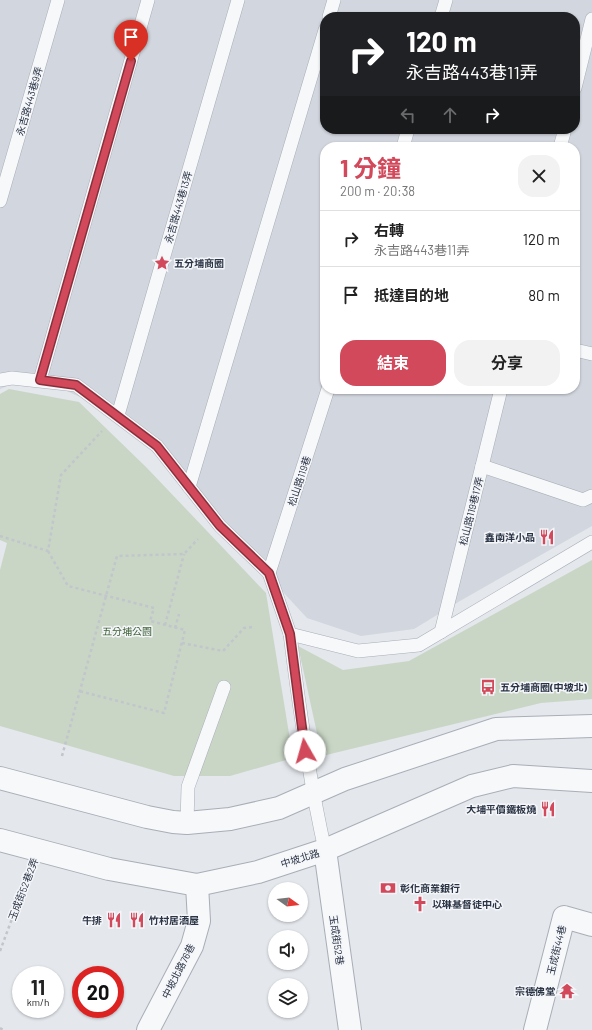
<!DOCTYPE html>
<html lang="zh-TW">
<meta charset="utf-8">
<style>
:root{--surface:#fff;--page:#f2f2f2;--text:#222;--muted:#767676;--line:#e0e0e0;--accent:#d1495b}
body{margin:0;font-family:Barlow,"Noto Sans TC",sans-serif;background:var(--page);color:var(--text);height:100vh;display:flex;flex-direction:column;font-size:15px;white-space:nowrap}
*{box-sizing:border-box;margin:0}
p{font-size:13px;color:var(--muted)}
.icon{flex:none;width:22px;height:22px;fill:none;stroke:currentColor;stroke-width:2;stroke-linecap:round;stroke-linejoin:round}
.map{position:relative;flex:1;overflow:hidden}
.sheet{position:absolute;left:320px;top:142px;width:260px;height:252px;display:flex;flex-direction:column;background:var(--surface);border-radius:16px;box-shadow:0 1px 3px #0004}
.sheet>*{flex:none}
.banner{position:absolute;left:320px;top:12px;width:260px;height:122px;border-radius:16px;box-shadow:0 1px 3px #0004;background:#202124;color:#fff;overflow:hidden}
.needle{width:26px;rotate:105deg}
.controls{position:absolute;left:268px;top:882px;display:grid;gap:8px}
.controls a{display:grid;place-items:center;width:40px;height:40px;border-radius:50%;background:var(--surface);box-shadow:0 1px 3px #0004;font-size:20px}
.speed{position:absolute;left:12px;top:966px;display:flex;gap:8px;font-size:20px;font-weight:700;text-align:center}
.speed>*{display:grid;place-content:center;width:52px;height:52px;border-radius:50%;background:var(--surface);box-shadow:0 1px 3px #0004;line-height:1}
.speed small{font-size:10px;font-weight:400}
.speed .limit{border:6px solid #d22;background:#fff;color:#111}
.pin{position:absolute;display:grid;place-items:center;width:34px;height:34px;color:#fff;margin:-41px -17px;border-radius:50% 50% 50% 0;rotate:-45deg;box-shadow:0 0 4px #0007}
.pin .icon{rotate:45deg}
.me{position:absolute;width:44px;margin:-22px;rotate:353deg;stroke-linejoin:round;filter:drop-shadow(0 0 3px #0008)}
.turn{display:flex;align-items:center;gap:14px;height:84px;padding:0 20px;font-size:18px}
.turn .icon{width:52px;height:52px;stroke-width:2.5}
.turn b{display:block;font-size:28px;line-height:34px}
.lanes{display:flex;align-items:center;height:38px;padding:0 20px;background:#0003;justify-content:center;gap:20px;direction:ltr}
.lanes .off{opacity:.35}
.round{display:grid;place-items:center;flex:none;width:42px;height:42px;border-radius:16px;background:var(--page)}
.head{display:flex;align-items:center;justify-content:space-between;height:68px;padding:0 20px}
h1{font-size:24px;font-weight:700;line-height:30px;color:var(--accent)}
.primary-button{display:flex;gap:8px;margin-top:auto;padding:8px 20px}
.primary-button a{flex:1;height:46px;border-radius:16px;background:var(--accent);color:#fff;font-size:16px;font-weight:700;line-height:46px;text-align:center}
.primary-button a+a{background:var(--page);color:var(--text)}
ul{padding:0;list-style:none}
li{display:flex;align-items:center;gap:12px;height:56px;padding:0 20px;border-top:1px solid var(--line)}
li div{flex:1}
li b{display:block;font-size:15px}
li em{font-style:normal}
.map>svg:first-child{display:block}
</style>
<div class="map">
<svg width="592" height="1030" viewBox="0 0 592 1030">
<rect width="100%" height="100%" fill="#e4e7ec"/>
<!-- built -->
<path fill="#d2d6de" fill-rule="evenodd" d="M0,0H592V526L460,601L414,629L361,636L307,618L153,452L80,397L47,382L24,379L0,389ZM325,17H575V129H325ZM325,147H575V389H325Z"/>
<!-- green -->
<g fill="#c9d6c5">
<polygon points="9,389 79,402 147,468 266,593 293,758 230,776 174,776 0,726 0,570 7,543 0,540 0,394"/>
<polygon points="592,560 592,699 541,703 322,756 298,646 343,670 409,661"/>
</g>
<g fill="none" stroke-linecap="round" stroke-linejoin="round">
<!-- service casing -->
<g stroke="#a9aeb7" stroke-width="14">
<g id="service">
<polyline points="329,17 334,0"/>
<polyline points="441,17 446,0"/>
<polyline points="575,88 592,19"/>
<polyline points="403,147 408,129"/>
<polyline points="560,147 565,129"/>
<polyline points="0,201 58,0"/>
<polyline points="575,350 592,354"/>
<polyline points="0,380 12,378 76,385 157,446 220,526 269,573 290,634 358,651 419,645 592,542"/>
<polyline points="40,380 148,0"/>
<polyline points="118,415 238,0"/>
<polyline points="482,466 583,500 592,496"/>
<polyline points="189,487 325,30"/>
<polyline points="269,573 328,389"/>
<polyline points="441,632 501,389"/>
<path d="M290,634C299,707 309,779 325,850"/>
<polyline points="187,823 188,787 224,687"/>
</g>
</g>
<!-- minor casing -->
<g stroke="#a9aeb7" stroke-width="24">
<g id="minor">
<polyline points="325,850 350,1030"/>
<polyline points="148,1030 192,946 199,921 197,885"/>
<polyline points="535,1030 564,917 592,925"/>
</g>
</g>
<!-- tertiary casing -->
<g stroke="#a9aeb7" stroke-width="24">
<g id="tertiary">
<polyline points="0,778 147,817 173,822 187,823 230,819 279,808 345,779 496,729 592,726"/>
<polyline points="0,840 109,869 197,885 258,872 325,850 472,786 513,776 592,781"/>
</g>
</g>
<!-- path -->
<g stroke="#c2c5cb" stroke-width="2.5" stroke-dasharray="3 3" stroke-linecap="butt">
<polyline points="0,536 48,551 61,475 102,431"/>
<polyline points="48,551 68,586 154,608 150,621 185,630 164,713 79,691"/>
<polyline points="165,625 184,554"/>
<polyline points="175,628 179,614"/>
<polyline points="182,643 223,651 244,628 253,627"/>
<polyline points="62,756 117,556 184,554 198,539"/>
<polyline points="0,951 29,873"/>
<polyline points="0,1028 3,1030"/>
</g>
<!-- service -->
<use href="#service" stroke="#f7f8fa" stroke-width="13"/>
<!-- minor -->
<use href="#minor" stroke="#f7f8fa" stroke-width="22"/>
<!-- tertiary -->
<use href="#tertiary" stroke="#f7f8fa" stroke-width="22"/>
</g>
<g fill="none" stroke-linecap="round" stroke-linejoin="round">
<!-- route casing -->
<g stroke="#882f3b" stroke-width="10">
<polyline id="route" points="131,61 40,380 76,385 157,446 220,526 269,573 290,634 305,751"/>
</g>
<!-- route -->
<use href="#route" stroke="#d1495b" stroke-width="7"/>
</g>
<!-- icons -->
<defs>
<g id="sight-bare" transform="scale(1.2)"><path d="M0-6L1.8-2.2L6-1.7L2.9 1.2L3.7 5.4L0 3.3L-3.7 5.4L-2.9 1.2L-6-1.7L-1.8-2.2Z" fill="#d1495b" stroke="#f4f6f9" stroke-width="2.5" paint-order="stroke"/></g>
<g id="restaurant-bare" transform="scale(1.2)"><path d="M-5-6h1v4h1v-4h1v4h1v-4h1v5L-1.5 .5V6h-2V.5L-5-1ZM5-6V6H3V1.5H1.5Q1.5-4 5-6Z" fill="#d1495b" stroke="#f4f6f9" stroke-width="2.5" paint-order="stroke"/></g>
<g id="bus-bare" transform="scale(1.2)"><path d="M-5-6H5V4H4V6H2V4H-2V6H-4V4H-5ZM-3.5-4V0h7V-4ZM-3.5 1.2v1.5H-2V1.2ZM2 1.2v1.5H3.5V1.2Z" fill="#d1495b" stroke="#f4f6f9" stroke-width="2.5" paint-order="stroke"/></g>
<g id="bank-bare" transform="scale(1.2)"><path d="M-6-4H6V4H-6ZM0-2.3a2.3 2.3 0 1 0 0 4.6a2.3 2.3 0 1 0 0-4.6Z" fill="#d1495b" stroke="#f4f6f9" stroke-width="2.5" paint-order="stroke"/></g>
<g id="church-bare" transform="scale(1.2)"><path d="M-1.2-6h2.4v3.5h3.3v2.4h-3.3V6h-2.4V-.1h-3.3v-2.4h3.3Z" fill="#d1495b" stroke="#f4f6f9" stroke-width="2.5" paint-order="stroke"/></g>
<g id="temple-bare" transform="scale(1.2)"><path d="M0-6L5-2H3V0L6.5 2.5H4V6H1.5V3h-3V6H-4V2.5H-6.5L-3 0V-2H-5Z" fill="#d1495b" stroke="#f4f6f9" stroke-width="2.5" paint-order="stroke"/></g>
</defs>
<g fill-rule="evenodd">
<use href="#sight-bare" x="162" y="263"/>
<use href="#restaurant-bare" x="547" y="537"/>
<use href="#bus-bare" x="488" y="687"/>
<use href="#restaurant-bare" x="548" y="809"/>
<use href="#bank-bare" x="388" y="888"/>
<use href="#church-bare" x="420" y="904"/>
<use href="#restaurant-bare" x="114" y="920"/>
<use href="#restaurant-bare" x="137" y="920"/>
<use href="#temple-bare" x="567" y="991"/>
</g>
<g text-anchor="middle" stroke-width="3" stroke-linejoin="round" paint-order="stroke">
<!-- street labels -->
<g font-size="10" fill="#2b3445" stroke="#f4f6f9">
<text transform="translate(29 101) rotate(-74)" y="4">永吉路443巷9弄</text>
<text transform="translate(178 207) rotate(-74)" y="4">永吉路443巷13弄</text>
<text transform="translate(299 481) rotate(-72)" y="4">松山路119巷</text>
<text transform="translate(471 511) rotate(-76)" y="4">松山路119巷17弄</text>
<text transform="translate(300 858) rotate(-17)" y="4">中坡北路</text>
<text transform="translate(23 889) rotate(-69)" y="4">玉成街52巷2弄</text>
<text transform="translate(337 940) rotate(82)" y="4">玉成街52巷</text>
<text transform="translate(556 950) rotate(-76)" y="4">玉成街44巷</text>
<text transform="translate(178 971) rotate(-63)" y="4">中坡北路76巷</text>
</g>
<!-- poi labels -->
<g font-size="10" font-weight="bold" fill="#2b3445" stroke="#f4f6f9" text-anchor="start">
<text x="174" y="267">五分埔商圈</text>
<text x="535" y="541" text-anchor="end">鑫南洋小品</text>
<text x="500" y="691">五分埔商圈(中坡北)</text>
<text x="536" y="813" text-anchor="end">大埔平價鐵板燒</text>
<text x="400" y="892">彰化商業銀行</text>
<text x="432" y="908">以琳基督徒中心</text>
<text x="102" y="924" text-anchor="end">牛排</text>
<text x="149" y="924">竹村居酒屋</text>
<text x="555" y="995" text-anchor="end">宗德佛堂</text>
</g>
<!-- park labels -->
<g font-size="10" fill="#3f6138" stroke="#f4f6f9">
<text x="127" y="635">五分埔公園</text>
</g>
</g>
</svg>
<div class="controls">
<a><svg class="needle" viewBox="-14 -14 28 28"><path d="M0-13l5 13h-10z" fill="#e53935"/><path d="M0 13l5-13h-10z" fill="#767676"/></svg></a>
<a><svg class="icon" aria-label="sound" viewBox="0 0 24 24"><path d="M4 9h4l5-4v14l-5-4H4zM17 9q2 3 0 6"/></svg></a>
<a><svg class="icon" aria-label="layers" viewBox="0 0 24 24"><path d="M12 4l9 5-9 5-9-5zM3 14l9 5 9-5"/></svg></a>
</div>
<div class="speed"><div>11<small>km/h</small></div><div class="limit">20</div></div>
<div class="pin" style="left:131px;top:61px;background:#d93025"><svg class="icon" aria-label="arrive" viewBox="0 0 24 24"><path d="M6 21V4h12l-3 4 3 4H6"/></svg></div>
<svg class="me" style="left:305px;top:751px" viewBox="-20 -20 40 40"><circle r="19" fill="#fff"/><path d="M0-13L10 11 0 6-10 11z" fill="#d1495b"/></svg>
<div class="banner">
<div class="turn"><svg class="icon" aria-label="right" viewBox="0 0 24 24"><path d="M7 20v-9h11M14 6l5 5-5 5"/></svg><div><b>120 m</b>永吉路443巷11弄</div></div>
<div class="lanes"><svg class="icon off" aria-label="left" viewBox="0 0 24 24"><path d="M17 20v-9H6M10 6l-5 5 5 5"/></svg><svg class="icon off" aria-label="ahead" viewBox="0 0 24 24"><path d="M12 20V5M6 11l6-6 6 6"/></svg><svg class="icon" aria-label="right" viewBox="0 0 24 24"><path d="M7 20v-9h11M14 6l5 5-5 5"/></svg></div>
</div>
<section class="sheet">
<div class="head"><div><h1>1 分鐘</h1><p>200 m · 20:38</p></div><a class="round"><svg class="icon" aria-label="close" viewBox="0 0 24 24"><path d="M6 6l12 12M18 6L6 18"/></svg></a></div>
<ul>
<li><svg class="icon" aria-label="right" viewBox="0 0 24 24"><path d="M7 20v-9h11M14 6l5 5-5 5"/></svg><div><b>右轉</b><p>永吉路443巷11弄</p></div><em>120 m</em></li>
<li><svg class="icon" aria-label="arrive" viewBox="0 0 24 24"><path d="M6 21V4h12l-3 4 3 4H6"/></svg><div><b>抵達目的地</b></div><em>80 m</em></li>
</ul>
<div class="primary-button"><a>結束</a><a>分享</a></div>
</section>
</div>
